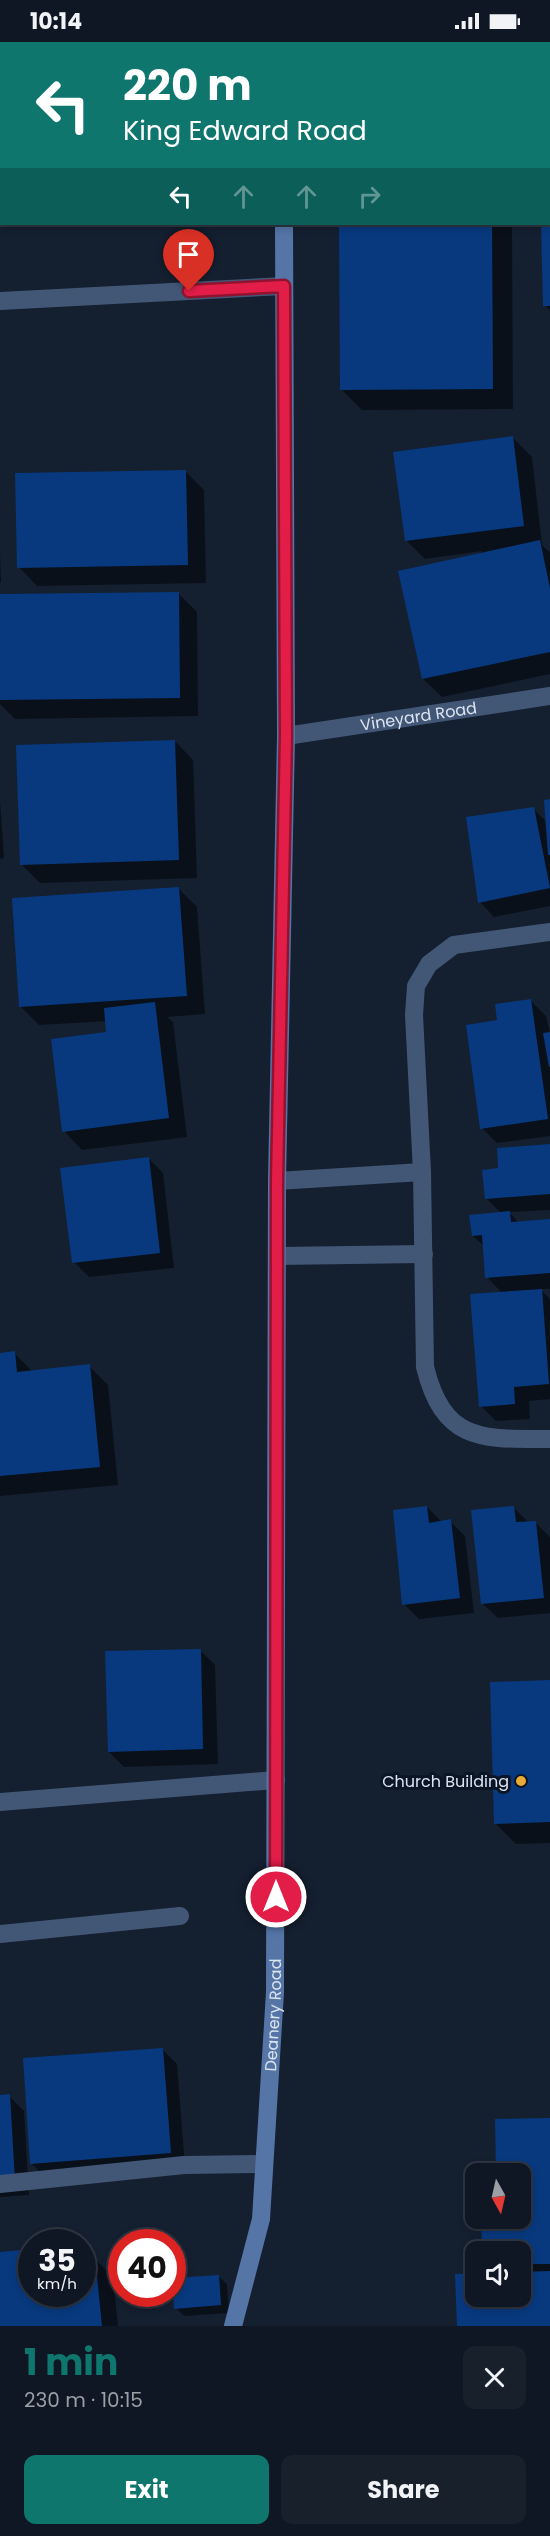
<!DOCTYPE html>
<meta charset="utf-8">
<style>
:root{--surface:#0f1724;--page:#18202c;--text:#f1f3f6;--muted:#9b9fa6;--line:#2f3641;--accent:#0f766e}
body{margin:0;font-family:Poppins,sans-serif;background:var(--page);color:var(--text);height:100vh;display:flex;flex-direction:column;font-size:22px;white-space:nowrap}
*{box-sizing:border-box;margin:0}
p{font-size:20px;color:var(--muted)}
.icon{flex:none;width:33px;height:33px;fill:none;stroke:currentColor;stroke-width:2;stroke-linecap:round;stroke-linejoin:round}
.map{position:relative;height:2284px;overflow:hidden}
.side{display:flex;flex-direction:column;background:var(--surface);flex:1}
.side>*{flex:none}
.guide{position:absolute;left:0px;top:0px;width:550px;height:183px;box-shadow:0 3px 9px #0003,0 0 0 2px var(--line);background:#0f766e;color:#fff;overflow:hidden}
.needle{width:39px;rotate:172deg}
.buttons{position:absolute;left:465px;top:2121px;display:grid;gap:12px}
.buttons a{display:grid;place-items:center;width:66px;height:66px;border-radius:12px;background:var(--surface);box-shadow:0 3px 9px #0003,0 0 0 2px var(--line);font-size:30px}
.speed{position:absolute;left:18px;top:2187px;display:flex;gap:12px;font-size:30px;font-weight:700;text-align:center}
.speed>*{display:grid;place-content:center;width:78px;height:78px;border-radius:50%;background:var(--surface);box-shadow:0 3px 9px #0003,0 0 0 2px var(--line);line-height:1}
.speed small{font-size:15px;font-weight:400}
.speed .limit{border:9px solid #d22;background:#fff;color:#111}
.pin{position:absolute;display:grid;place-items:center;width:51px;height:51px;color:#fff;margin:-62px -26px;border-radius:50% 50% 50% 0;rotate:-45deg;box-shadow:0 0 6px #0007}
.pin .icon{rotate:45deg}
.me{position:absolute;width:66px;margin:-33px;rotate:0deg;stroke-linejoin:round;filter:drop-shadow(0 0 4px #0008)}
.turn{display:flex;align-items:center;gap:21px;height:126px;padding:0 24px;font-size:27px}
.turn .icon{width:78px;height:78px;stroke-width:2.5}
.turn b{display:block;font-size:42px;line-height:51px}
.lanes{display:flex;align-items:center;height:57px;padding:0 24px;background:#0003;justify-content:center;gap:30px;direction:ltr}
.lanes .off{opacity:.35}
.round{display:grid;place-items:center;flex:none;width:63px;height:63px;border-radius:12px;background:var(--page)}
.head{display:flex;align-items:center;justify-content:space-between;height:102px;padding:0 24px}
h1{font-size:36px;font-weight:700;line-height:45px;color:var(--accent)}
.action{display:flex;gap:12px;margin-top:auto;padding:12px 24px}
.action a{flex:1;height:69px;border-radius:12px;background:var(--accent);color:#fff;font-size:24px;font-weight:700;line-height:69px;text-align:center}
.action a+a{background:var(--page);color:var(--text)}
.status{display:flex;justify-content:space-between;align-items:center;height:42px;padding:0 30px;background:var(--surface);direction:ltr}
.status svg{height:16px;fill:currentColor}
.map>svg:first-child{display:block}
</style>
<div class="status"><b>10:14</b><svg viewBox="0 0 49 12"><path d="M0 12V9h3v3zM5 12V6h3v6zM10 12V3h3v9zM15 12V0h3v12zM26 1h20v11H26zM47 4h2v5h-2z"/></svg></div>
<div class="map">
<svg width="550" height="2284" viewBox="0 0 550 2284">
<rect width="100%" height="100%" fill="#141f30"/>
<!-- shadow -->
<g fill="#0007">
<polygon points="550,121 550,269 545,263 543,182 549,182"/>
<polygon points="341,182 512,182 513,367 362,368 342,348"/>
<polygon points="513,396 532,415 542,503 550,510 550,632 442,655 423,637 482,509 425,517 406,498"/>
<polygon points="186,430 204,448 206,541 37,544 19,525"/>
<polygon points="0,509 1,540 0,541"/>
<polygon points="178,551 197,570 198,674 15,677 0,662 0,553"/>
<polygon points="175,699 193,718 197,836 40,841 22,823"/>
<polygon points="0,758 4,816 0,817"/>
<polygon points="550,759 550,864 494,875 480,860 533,767 547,780"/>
<polygon points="178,846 197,865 205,972 167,975 173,980 187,1095 82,1108 64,1089 108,992 107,979 39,983 21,965"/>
<polygon points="531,959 546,974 550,992 550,1094 497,1101 482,1086 499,980"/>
<polygon points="550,1103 550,1168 509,1170 519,1181 550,1178 550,1247 540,1247 550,1257 550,1357 529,1359 530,1377 496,1379 481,1364 502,1251 487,1235 485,1205 473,1194 502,1172 486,1156 500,1128"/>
<polygon points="148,1116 163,1131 174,1226 89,1235 74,1220"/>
<polygon points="14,1311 33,1330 89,1324 108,1343 118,1443 0,1454 0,1312"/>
<polygon points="427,1465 442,1480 450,1479 465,1494 474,1571 419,1577 404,1562"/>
<polygon points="513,1465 529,1481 535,1480 550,1495 550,1571 498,1576 483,1562"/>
<polygon points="200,1608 215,1623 218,1722 124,1725 109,1710"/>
<polygon points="550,1639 550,1801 516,1802 495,1781"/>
<polygon points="162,2007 177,2022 185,2125 46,2136 31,2121"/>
<polygon points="0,2054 9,2054 24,2069 29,2153 0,2155"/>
<polygon points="550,2077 550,2284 458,2284 476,2254 520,2254 520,2176"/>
<polygon points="0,2212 32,2252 82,2252 94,2216 113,2235 118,2284 0,2284"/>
<polygon points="218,2234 227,2242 229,2271 184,2274 176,2266"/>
</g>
<!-- building -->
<g fill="#08397e">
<polygon points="339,182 492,182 493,347 340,348"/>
<polygon points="541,182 550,182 550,264 543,264"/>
<polygon points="513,394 524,484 405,499 393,410"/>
<polygon points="186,428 188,523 17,526 15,431"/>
<polygon points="540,498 550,546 550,610 422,637 398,529"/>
<polygon points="179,550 180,656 0,658 0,552"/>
<polygon points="175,698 179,818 20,823 16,703"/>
<polygon points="550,757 550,813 548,813 544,758"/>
<polygon points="534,765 550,846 478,861 466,775"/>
<polygon points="179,845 187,954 19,965 12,856"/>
<polygon points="531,957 548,1077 480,1087 466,983 497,978 495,962"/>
<polygon points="155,960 169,1076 62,1090 51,997 106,990 104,966"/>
<polygon points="550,990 550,1025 549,1025 543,991"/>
<polygon points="550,1102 550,1152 485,1157 482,1128 498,1126 497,1106"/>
<polygon points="149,1115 160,1211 72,1221 60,1126"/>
<polygon points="510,1169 511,1180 550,1177 550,1231 485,1236 482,1193 472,1194 469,1173"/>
<polygon points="542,1247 549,1342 514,1345 515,1362 479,1365 470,1252"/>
<polygon points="15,1309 17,1330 90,1322 100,1425 0,1434 0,1311"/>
<polygon points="427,1464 429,1481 451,1477 460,1556 402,1563 393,1468"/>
<polygon points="514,1464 516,1480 536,1479 544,1556 481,1562 471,1468"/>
<polygon points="201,1607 203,1707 108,1710 105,1609"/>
<polygon points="550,1638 550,1780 494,1782 490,1640"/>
<polygon points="163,2006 171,2111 30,2122 23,2016"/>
<polygon points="10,2052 15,2139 0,2140 0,2053"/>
<polygon points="550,2076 550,2222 520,2222 520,2210 482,2210 481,2176 520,2176 520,2132 496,2132 495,2077"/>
<polygon points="32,2207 32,2252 82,2252 82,2216 95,2215 102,2284 0,2284 0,2210"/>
<polygon points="550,2229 550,2284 457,2284 455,2232 476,2231 476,2254 520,2254 520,2230"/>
<polygon points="219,2233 221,2263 174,2267 173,2236"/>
</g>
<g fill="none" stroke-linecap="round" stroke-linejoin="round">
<!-- street -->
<g stroke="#425676" stroke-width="18">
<polyline points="549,8 550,8"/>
<polyline points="0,259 284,244"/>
<path id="s1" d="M286,694L550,654"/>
<path d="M550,890L454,903L429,922L416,944L414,973L422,1130L425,1325C444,1401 482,1397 550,1397"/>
<polyline points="277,1139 422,1130"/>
<polyline points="277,1214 424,1212"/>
<polyline points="0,1760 276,1738"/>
<polyline points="0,1892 180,1874"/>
<polyline points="0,2142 184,2123 264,2122"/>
</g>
<!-- secondary -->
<g stroke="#5575a7" stroke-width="18">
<polyline points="287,2 287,0"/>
<path id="s2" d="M233,2284L261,2177L275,1950L277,1139L286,694L284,182"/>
</g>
</g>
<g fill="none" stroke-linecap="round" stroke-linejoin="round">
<!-- route casing -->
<g stroke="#92132f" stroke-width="15">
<polyline id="route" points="189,249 284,244 286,694 277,1139 276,1855"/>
</g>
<!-- route -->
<use href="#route" stroke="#e11d48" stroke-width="10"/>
</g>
<!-- markers -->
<circle fill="#e8ab37" stroke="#0b1526" stroke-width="2" cx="521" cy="1739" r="6"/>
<g text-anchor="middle" stroke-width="6" stroke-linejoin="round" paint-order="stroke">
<!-- street labels -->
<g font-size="16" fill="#dce4f0" stroke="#0b1526">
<text dy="6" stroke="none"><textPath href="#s1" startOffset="134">Vineyard Road</textPath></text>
<text dy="6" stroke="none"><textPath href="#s2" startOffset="315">Deanery Road</textPath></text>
</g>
<!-- poi labels -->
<g font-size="16" fill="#dce4f0" stroke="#0b1526" text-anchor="end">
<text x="509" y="1745">Church Building</text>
</g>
</g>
</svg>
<div class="buttons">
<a><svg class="needle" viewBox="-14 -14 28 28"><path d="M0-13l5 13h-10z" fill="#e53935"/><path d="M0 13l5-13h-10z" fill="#9b9fa6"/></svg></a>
<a><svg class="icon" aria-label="sound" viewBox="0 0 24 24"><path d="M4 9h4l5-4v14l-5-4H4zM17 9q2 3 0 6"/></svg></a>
</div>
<div class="speed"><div>35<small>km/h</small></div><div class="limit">40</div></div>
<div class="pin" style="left:189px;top:249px;background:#d93025"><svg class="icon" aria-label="arrive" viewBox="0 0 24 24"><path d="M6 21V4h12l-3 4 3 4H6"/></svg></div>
<svg class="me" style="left:276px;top:1855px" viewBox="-20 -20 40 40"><circle r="17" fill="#e11d48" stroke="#fff" stroke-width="3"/><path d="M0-11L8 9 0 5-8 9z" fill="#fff"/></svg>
<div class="guide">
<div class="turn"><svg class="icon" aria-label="left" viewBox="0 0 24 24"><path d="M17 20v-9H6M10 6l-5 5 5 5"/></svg><div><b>220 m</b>King Edward Road</div></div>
<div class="lanes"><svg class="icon" aria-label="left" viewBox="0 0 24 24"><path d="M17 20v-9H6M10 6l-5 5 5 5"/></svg><svg class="icon off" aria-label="ahead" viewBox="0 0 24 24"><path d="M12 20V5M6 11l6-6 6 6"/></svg><svg class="icon off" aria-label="ahead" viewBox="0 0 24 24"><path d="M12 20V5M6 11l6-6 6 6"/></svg><svg class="icon off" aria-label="right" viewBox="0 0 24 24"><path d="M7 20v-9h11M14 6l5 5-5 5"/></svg></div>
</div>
</div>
<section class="side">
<div class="head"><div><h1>1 min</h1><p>230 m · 10:15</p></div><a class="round"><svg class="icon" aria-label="close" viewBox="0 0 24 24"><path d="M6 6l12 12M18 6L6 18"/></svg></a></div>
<div class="action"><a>Exit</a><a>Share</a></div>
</section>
